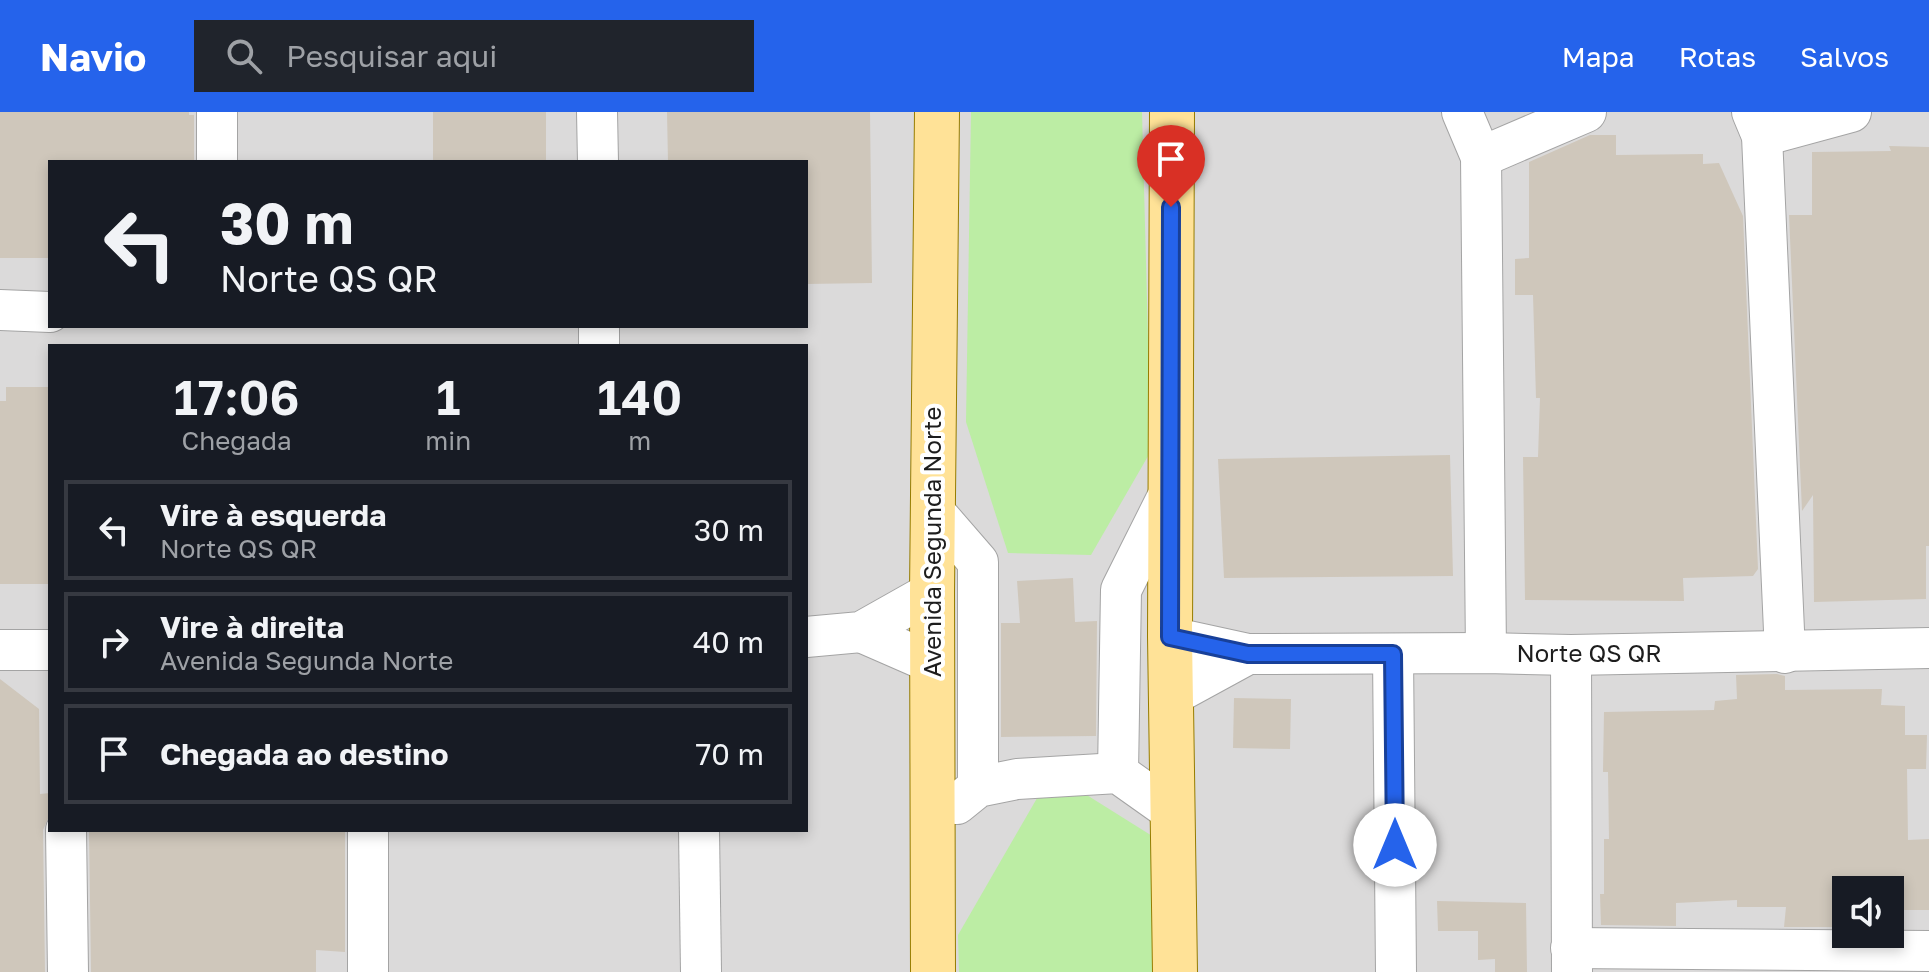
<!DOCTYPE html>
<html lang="pt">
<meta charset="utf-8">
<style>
:root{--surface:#171b24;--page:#20242c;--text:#f1f3f6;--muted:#9ea1a6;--line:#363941;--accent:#2563eb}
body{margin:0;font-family:"Golos Text",sans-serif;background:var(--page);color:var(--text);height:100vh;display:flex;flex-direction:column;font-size:30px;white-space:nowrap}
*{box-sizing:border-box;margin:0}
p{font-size:26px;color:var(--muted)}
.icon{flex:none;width:44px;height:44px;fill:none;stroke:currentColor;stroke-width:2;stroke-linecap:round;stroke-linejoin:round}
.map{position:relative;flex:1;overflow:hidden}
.sheet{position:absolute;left:48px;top:232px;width:760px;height:488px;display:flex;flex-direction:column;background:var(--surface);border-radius:0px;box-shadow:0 4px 12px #0003}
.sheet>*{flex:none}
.guide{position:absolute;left:48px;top:48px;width:760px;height:168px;border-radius:0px;box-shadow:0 4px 12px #0003;background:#171b24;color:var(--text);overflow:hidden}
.tools{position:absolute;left:1832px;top:764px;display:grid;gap:16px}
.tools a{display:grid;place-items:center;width:72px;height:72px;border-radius:0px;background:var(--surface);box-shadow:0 4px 12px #0003;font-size:40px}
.pin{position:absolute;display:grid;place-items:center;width:68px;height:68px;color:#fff;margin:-82px -34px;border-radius:50% 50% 50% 0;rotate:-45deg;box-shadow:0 0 8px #0007}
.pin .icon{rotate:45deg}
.me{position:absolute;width:88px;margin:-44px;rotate:0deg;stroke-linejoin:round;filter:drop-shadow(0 0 6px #0008)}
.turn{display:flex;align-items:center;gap:28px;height:168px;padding:0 40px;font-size:36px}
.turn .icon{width:104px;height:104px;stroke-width:2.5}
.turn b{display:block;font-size:56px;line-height:68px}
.eta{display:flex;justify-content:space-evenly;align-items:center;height:136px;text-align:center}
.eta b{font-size:48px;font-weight:600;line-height:56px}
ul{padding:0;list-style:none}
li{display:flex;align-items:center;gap:24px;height:100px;margin:0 16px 12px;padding:0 24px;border:4px solid var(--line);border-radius:0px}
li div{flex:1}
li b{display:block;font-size:30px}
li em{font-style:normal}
header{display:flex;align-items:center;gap:48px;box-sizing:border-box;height:112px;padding:0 40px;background:var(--accent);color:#fff}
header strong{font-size:38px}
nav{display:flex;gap:44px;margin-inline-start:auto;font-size:28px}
.search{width:560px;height:72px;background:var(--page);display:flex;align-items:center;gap:20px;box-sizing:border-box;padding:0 28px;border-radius:0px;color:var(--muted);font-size:30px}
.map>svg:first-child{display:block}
</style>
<header>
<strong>Navio</strong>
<div class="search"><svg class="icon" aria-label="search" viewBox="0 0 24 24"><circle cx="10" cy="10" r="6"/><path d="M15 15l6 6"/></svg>Pesquisar aqui</div>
<nav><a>Mapa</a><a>Rotas</a><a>Salvos</a></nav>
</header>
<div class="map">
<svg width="1929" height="860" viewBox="0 0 1929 860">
<rect width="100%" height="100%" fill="#efede2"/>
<!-- residential -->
<path fill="#dbdada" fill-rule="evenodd" d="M0,0H1929V860H0ZM50,50H806V214H50ZM50,234H806V718H50ZM1846,778H1890V822H1846Z"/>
<!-- grass -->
<g fill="#bceda4">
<polygon points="971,0 1142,0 1151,339 1091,443 1008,441 966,310"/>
<polygon points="1082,680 1157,727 1158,860 959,860 958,823 1040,681"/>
</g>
<!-- building -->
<g fill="#cfc7bb">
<polygon points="0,0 189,0 189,3 194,3 194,50 50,50 50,146 0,146"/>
<rect x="433" y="0" width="113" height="50"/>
<polygon points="667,0 870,0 872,171 806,172 806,50 668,50"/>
<polygon points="1590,23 1616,23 1616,43 1703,42 1703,52 1719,51 1743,104 1758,457 1753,464 1683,466 1684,489 1525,488 1523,345 1538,345 1540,286 1536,286 1533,183 1515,183 1515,147 1529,146 1529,50"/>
<polygon points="1889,34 1929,35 1929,434 1926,434 1926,487 1814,490 1813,383 1802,399 1789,103 1812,103 1812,40 1891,39"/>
<polygon points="6,275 50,275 50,472 0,472 0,289 6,289"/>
<polygon points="1450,343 1453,464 1224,466 1218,347"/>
<polygon points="1073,466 1075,510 1097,509 1096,624 1001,625 1001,511 1020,511 1017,469"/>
<polygon points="1777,562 1785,564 1785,578 1882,577 1881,593 1905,594 1905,623 1927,623 1926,657 1907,657 1908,728 1929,727 1929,798 1890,798 1890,778 1846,778 1846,799 1844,799 1842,815 1784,815 1786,795 1737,795 1737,788 1676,791 1676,814 1601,813 1600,782 1604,782 1604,727 1609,727 1608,660 1603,660 1604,600 1714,598 1715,589 1737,587 1736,563"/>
<polygon points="0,567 39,597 40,682 50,681 50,702 43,718 45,860 0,860"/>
<polygon points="1234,586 1291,587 1290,637 1233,636"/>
<polygon points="89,718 345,718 345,840 316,838 316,860 91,860"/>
<polygon points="1437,789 1526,791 1527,860 1495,860 1495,847 1478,848 1478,819 1438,819"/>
</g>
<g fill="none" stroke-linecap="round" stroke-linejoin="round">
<!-- minor casing -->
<g stroke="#a4a4a4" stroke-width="42">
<g id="minor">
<polyline points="217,0 217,50"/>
<polyline points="597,0 598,50"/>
<polyline points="1462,0 1481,45 1486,541"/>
<polyline points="1752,0 1762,24 1785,541"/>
<polyline points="1762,24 1851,0"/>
<polyline points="1481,45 1586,0"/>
<polyline points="0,198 50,200"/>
<polyline points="599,214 599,234"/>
<polyline points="932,397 978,450 978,675"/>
<polyline points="861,520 932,551"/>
<polyline points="806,525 861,520 932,480"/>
<polyline points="1170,525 1248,542 1486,541 1571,543 1929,536"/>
<polyline points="0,538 50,538"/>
<polyline points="1393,542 1396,860"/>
<polyline points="1571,543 1572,860"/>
<polyline points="1171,584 1248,542"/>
<polyline points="1118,661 1121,478 1170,380"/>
<polyline points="957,692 978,675 1017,667 1118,661 1173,700"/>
<polyline points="66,718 68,860"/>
<polyline points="699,718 701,860"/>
<polyline points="1571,836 1929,839"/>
<polyline points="368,860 368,718"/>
</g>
</g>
<!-- major casing -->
<g stroke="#967c00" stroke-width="46">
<g id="major">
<polyline points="1172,0 1170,525 1175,860"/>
<polyline points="933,860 932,480 937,0"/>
</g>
</g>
<!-- minor -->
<use href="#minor" stroke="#fff" stroke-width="40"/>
<!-- major -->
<use href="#major" stroke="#ffe297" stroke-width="44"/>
</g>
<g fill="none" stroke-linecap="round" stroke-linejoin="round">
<!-- route casing -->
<g stroke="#184099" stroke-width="20">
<polyline id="route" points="1171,95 1170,525 1248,542 1393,542 1395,733"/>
</g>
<!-- route -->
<use href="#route" stroke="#2563eb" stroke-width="14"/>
</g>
<g text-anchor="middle" stroke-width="8" stroke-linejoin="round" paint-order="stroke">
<!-- street labels -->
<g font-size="24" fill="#1d1d1d" stroke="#fff">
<text transform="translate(933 430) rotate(-90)" y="8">Avenida Segunda Norte</text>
<text x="1589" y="550">Norte QS QR</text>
</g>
</g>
</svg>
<div class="tools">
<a><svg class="icon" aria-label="sound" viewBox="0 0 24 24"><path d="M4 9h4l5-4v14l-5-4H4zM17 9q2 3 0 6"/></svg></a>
</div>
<div class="pin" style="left:1171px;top:95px;background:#d93025"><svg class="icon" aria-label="arrive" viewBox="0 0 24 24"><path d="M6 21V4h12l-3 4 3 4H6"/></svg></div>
<svg class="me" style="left:1395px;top:733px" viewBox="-20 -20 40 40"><circle r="19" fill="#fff"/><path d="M0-13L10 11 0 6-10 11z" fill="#2563eb"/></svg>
<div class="guide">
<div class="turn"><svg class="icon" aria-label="left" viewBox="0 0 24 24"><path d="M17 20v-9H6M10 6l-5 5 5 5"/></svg><div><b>30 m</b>Norte QS QR</div></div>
</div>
<section class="sheet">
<div class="eta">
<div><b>17:06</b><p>Chegada</p></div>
<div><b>1</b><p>min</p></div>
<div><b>140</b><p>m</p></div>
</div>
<ul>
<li><svg class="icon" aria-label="left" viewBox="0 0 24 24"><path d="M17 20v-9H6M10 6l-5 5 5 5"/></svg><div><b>Vire à esquerda</b><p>Norte QS QR</p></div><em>30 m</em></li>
<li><svg class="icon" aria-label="right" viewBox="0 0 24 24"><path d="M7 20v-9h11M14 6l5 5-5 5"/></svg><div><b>Vire à direita</b><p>Avenida Segunda Norte</p></div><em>40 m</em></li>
<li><svg class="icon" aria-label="arrive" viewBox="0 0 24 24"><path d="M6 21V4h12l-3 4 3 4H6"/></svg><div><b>Chegada ao destino</b></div><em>70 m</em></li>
</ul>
</section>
</div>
